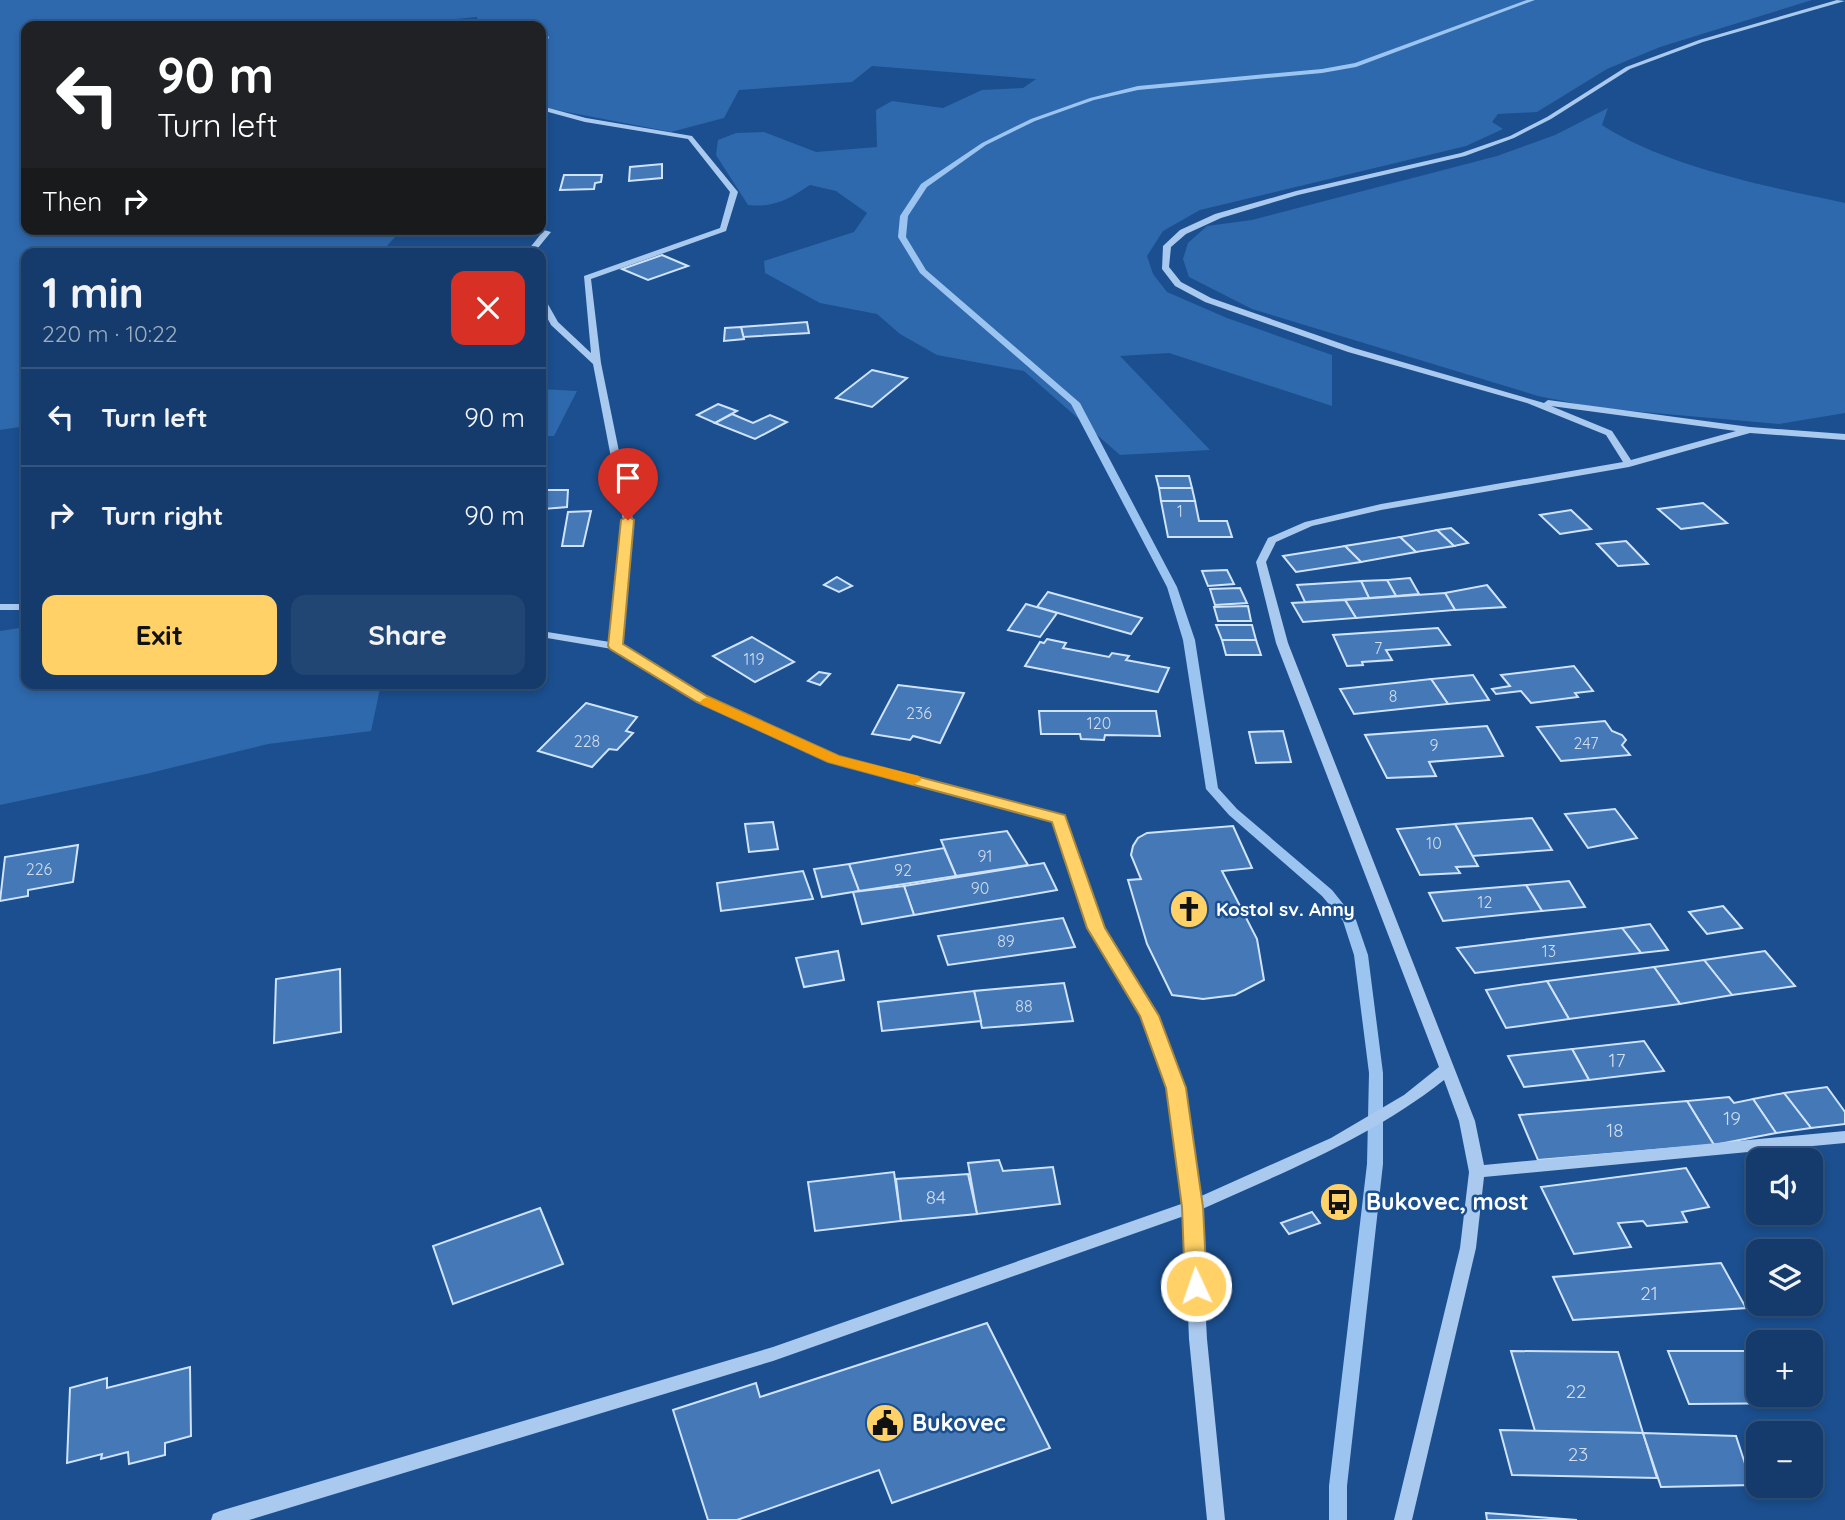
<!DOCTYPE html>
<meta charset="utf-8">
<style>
:root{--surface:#143b6b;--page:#214673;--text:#f1f3f6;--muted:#9dadc1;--line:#33557e;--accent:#ffd166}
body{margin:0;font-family:Quicksand,sans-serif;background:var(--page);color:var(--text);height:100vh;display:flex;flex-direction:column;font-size:26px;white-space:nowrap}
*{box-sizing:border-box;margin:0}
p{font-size:23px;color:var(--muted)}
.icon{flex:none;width:38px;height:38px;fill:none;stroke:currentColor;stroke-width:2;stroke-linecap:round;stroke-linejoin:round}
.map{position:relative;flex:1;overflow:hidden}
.sheet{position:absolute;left:21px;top:248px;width:525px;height:441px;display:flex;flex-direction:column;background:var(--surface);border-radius:14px;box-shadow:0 4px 10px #0003,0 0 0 2px var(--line)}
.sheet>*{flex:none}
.guide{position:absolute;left:21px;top:21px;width:525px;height:214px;border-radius:14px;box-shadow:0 4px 10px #0003,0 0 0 2px var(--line);background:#202124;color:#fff;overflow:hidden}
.controls{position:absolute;left:1746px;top:1148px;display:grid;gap:14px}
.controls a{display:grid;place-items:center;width:77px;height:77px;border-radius:14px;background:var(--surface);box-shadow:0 4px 10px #0003,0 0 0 2px var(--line);font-size:35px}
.pin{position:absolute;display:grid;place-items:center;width:60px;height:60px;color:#fff;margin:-72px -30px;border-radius:50% 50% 50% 0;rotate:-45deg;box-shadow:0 0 7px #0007}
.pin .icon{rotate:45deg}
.me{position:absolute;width:77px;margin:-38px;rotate:357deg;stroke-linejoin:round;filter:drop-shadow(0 0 5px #0008)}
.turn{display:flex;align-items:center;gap:24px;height:147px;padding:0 21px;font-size:32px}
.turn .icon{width:91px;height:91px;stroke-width:2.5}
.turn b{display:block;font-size:49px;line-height:60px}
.then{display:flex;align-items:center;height:66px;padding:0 21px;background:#0003;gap:14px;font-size:26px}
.round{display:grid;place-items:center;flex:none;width:74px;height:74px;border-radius:14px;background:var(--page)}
.overview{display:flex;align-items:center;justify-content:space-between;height:119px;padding:0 21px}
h1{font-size:42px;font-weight:700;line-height:52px}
.button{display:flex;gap:14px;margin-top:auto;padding:14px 21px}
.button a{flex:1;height:80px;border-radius:14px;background:var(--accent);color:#111;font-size:28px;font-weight:700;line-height:80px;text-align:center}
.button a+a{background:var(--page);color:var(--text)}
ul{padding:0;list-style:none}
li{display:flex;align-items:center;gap:21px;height:98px;padding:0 21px;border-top:2px solid var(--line)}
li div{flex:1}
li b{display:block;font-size:26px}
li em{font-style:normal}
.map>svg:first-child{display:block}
</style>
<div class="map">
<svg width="1845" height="1520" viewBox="0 0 1845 1520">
<rect width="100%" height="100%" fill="#1b4f8f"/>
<!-- green -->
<g fill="#2e69ad">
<path d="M0,0H1812L1660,47L1607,69L1537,112L1498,114L1492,122L1503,129L1466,146L1200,210L1163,231L1147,256L1153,274L1167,292L1227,318L1332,355V406L1169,353L1120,356L1210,450L1120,455L1024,371L937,355L900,334L877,314L820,303L765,273L764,261L854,232L867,213L836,191L810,185C789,199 774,208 748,205L716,155L718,140L736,133L764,132L816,152L877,147L876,110L892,101L943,108L982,90L1023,88L1036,79L872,66L852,82L739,90L724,118L671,132L541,107V26H479L477,17L402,24V26H26V229H402L380,254H26V426L0,430Z"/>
<path d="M1608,108L1602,125C1667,167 1769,187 1845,203V413L1779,424L1598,408L1538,396L1252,309L1189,277L1183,259L1188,243L1207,226L1252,220L1497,156L1555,135Z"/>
<polygon points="541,389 577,391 554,436 541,436"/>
<polygon points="26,627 26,684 381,684 371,731 268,744 146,774 0,805 0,631"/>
</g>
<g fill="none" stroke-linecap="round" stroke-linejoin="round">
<!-- stream -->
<polygon fill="#9cc4f0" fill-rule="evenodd" points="1527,0 1535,0 1356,67 1322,73 1138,90 1094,100 1035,121 986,145 927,187 908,216 906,237 926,270 1080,403 1177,587 1195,640 1218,788 1237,809 1332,890 1356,920 1368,955 1383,1073 1383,1164 1347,1486 1347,1520 1329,1520 1329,1486 1367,1164 1369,1073 1354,955 1343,921 1322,896 1229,815 1206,789 1183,640 1167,587 1071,404 920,273 898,237 900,216 921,184 982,143 1031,119 1090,98 1138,86 1322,69 1355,63"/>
</g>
<!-- building -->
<g fill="#4478b7" stroke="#cfe3fa" stroke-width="2">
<polygon points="662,164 662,178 629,181 630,167"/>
<polygon points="564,175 602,175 601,182 595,183 594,189 560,190"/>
<polygon points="662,255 688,266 648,280 622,269"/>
<polygon points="807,322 809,333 743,337 741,327"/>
<polygon points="741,327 744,339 724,341 725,328"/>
<polygon points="872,370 907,378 872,407 836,398"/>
<polygon points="718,404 737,411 715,423 697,415"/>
<polygon points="732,414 753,423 770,415 787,422 755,439 715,423"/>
<polygon points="1156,476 1189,476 1192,488 1159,488"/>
<polygon points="1159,488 1192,488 1195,501 1161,501"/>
<polygon points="547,490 568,490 567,507 544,509"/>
<polygon points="1161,501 1195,501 1199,521 1227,521 1232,537 1168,537"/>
<polygon points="1703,503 1727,523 1681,529 1658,509"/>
<polygon points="1571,510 1591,529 1560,534 1540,515"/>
<polygon points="591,511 583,546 562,546 568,512"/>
<polygon points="1451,528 1468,543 1454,546 1437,530"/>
<polygon points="1437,530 1454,546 1416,552 1400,537"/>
<polygon points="1400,537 1416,552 1361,562 1345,546"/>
<polygon points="1626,541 1648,564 1618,566 1597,544"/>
<polygon points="1345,546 1361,562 1296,572 1283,556"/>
<polygon points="1227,570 1234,584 1208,586 1202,571"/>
<polygon points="837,577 852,586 839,592 824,585"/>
<polygon points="1410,578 1419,594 1396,596 1387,580"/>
<polygon points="1387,580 1396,596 1369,598 1361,581"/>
<polygon points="1361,581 1369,598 1305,602 1297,585"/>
<polygon points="1487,585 1505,607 1455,610 1445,593"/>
<polygon points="1240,588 1247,603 1215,605 1210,589"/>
<polygon points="1048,592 1142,618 1131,634 1037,607"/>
<polygon points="1445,593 1455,610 1356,618 1345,600"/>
<polygon points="1345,600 1356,618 1303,622 1292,603"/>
<polygon points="1026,604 1057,613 1040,637 1008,630"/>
<polygon points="1248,606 1251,621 1218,621 1214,607"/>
<polygon points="1216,625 1252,625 1256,640 1222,640"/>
<polygon points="1438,628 1450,645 1386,650 1392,660 1362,662 1363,665 1347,666 1333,635"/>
<polygon points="752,637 794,662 755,682 713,656"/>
<polygon points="1047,639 1066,643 1063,648 1109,657 1112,653 1129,656 1126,660 1169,668 1158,692 1025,666 1040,642 1044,643"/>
<polygon points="1222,640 1256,640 1261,655 1226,655"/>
<polygon points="1574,666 1593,691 1575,693 1578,697 1531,703 1521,691 1496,694 1492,689 1510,686 1501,675"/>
<polygon points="819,672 830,674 820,685 808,681"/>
<polygon points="1473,675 1489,700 1448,704 1431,679"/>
<polygon points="1431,679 1448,704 1354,714 1340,689"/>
<polygon points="898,685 964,693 940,743 913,736 910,740 872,734"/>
<polygon points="586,703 637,717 626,731 633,733 617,750 609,749 592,767 538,751"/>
<polygon points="1039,711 1156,711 1160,736 1105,735 1104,740 1081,739 1080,734 1041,734"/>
<polygon points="1605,721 1612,731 1622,735 1626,740 1622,745 1630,755 1561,761 1537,727"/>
<polygon points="1487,726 1503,756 1429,762 1436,776 1387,778 1365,735"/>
<polygon points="1283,731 1291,762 1256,763 1249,732"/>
<polygon points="1615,809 1637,838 1588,848 1565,814"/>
<polygon points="1532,818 1552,850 1472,856 1455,824"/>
<polygon points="773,822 778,849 749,852 745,824"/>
<polygon points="1455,824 1478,866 1456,867 1460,873 1420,875 1397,829"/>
<polygon points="1233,826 1252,868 1222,871 1257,939 1264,980 1235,995 1203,999 1172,995 1147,944 1128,880 1141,879 1131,855 1133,846 1138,838 1147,833"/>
<polygon points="1007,831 1028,865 956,876 941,840"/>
<polygon points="78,845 73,882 28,890 28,896 0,901 5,857"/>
<polygon points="944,848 956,876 859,891 849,864"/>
<polygon points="1044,863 1057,890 914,915 904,886"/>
<polygon points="849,864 859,891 822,897 814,869"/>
<polygon points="803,871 813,899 721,911 717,883"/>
<polygon points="1569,881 1585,907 1542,911 1526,885"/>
<polygon points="1526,885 1542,911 1443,921 1429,893"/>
<polygon points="904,886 914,915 862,924 853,892"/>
<polygon points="1723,906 1742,928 1707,934 1689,912"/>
<polygon points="1063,918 1075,947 948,965 938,936"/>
<polygon points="1650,924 1668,950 1641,953 1622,928"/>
<polygon points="1622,928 1641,953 1475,973 1457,948"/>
<polygon points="838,951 844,980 804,987 796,958"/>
<polygon points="1765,951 1795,986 1732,995 1704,960"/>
<polygon points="1704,960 1732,995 1680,1004 1654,967"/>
<polygon points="1654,967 1680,1004 1569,1019 1547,981"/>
<polygon points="340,969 341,1032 274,1043 276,979"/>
<polygon points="1547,981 1569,1019 1506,1028 1486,990"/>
<polygon points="1064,983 1073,1021 982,1028 974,991"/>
<polygon points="974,991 981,1021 882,1031 878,1002"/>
<polygon points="1644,1041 1664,1071 1589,1080 1572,1049"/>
<polygon points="1572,1049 1589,1080 1524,1087 1508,1056"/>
<polygon points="1827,1087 1845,1112 1845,1124 1811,1128 1784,1093"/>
<polygon points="1784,1093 1811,1128 1776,1133 1753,1099"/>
<polygon points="1729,1097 1734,1103 1753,1099 1776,1133 1714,1145 1687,1101"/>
<polygon points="1687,1101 1714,1145 1538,1160 1519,1115"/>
<polygon points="999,1160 1003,1171 1053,1167 1060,1204 977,1214 968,1163"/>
<polygon points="1686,1168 1709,1207 1682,1212 1687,1222 1647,1226 1643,1221 1618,1223 1631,1247 1574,1254 1541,1187"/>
<polygon points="894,1172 901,1221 815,1231 808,1182"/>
<polygon points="968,1174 977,1214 901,1221 896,1179"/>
<polygon points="540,1208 563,1264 453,1304 433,1246"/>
<polygon points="1312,1212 1320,1223 1289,1234 1281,1223"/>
<polygon points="1721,1263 1746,1308 1573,1320 1553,1277"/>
<polygon points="987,1323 1050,1448 892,1503 879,1470 737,1520 708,1520 673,1410 756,1383 760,1397"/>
<polygon points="1511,1351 1618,1352 1643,1433 1535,1431"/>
<polygon points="1668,1351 1759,1351 1759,1395 1801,1395 1805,1403 1689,1404"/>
<polygon points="190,1367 191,1436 165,1443 165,1455 129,1464 128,1452 101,1459 102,1454 67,1463 70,1388 107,1378 107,1388"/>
<polygon points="1500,1430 1643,1433 1657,1478 1512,1475"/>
<polygon points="1643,1433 1736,1436 1752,1485 1661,1487"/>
<polygon points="1486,1513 1577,1520 1487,1520"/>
</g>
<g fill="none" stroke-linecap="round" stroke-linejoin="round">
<!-- minor -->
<g fill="#a9c9ee" fill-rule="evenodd">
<path d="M1837,0L1845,1L1703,42L1630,69L1551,119L1514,138L1465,156L1298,195L1221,218L1186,234L1171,247L1169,267L1181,282L1211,298L1354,348L1544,403L1548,400L1750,427L1845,434V440L1750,433L1629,467L1381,510L1312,526L1276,542L1266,562L1288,643L1475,1121L1484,1165L1845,1131V1143L1484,1177L1476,1248L1412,1520H1394L1460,1248L1469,1172L1459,1121L1444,1080C1371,1138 1284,1172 1200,1210L1207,1339L1225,1520H1207L1189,1339L1184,1216L773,1361L249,1520H211L213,1514L220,1511L773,1347L1184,1203L1168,1089L1142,1016L1089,928L1053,822L829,762L698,701L612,649L541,637V631L610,642L623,520L593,364L551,325L541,306V297L545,299L558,322L591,353L584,276L720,228L730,192L688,139L585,122L541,110V106L586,118L692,136L738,192L726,231L591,279L601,363L633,520L621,645L706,697L837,756L1064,816L1103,928L1156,1016L1184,1089L1199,1197L1331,1138L1404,1095L1439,1067L1276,643L1256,562L1268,538L1305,522L1381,504L1623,462L1606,435L1527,403L1348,352L1205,302L1175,286L1162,269L1163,246L1180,230L1215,214L1296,191L1461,153L1510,136L1547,117L1626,67L1699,40ZM1551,406L1736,431L1631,460L1612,431Z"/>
<polygon points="546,35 549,37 544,48 541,50 541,42"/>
<polygon points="544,230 551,232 533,254 525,254"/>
<rect x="0" y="604" width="26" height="6"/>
</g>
</g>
<!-- route -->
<polygon fill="#ffd166" stroke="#a68842" stroke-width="2" points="628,516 634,520 623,644 707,696 839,756 1065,815 1105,928 1159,1016 1186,1088 1203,1207 1207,1286 1203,1292 1196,1295 1188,1292 1185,1286 1182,1207 1166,1088 1140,1016 1087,928 1052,822 828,762 697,702 610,649 608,646 621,520"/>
<!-- slow -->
<polygon fill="#f59e0b" points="708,697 839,756 919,776 921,780 913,785 828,762 703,705 700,702 703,699"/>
<!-- icons -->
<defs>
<g id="church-disc" transform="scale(2.0125)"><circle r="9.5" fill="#ffd166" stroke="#1b4f8f"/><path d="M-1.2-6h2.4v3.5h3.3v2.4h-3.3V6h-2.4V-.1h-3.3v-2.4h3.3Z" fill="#111"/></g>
<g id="bus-disc" transform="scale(2.0125)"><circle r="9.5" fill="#ffd166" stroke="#1b4f8f"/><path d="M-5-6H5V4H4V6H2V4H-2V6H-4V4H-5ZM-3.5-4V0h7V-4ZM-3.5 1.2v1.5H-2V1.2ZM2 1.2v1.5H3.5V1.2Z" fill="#111"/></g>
<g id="civic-disc" transform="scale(2.0125)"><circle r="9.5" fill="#ffd166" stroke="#1b4f8f"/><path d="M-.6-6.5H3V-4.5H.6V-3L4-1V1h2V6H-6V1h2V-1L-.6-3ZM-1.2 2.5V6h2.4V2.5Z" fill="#111"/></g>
</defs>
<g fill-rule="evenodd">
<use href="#church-disc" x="1189" y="909"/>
<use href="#bus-disc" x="1339" y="1202"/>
<use href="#civic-disc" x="885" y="1423"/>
</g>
<g text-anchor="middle" stroke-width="5" stroke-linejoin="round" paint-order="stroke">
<!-- number labels -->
<g font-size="16" fill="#d0dded">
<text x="1180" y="517">1</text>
<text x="1378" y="654">7</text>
<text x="754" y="665">119</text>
<text x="1393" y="702">8</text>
<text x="919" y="719">236</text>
<text x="1099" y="729">120</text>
<text x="587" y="747">228</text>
<text x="1586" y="749">247</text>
<text x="1434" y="751">9</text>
<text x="1434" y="849">10</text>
<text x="985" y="862">91</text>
<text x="39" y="875">226</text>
<text x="903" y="876">92</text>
<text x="980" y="894">90</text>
<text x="1485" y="908">12</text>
<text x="1006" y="947">89</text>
<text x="1549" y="957">13</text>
<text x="1024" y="1012">88</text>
</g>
<!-- poi labels -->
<g font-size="19" font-weight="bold" fill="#fff" stroke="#1b4f8f" text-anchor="start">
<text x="1216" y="916">Kostol sv. Anny</text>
</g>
<!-- near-number labels -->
<g font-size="19" fill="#d0dded">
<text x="1617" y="1067">17</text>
<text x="1732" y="1125">19</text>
<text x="1615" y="1137">18</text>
<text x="936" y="1204">84</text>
<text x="1649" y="1300">21</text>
<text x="1576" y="1398">22</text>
<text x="1578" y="1461">23</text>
</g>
<!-- near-poi labels -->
<g font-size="23" font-weight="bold" fill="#fff" stroke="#1b4f8f" text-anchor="start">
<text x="1366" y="1210">Bukovec, most</text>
<text x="912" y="1431">Bukovec</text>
</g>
</g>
</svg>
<div class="controls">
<a><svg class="icon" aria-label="sound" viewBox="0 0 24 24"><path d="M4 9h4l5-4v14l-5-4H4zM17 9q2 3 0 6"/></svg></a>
<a><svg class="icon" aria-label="layers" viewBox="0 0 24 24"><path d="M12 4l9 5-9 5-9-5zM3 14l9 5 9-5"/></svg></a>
<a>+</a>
<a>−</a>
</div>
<div class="pin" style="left:628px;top:520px;background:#d93025"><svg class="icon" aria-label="arrive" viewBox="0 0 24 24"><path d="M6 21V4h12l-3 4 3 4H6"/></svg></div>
<svg class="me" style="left:1196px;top:1286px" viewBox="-20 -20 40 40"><circle r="17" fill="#ffd166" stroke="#fff" stroke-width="3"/><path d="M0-11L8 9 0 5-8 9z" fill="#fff"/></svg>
<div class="guide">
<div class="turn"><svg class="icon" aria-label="left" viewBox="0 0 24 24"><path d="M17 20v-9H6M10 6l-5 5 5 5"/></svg><div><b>90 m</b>Turn left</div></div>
<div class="then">Then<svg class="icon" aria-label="right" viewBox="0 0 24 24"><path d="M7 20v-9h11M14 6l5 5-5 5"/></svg></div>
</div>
<section class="sheet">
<div class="overview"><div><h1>1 min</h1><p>220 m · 10:22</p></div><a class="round" style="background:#d93025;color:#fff"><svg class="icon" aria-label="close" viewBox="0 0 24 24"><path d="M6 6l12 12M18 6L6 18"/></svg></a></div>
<ul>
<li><svg class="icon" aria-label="left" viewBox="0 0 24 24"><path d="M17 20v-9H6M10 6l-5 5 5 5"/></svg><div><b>Turn left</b></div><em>90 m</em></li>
<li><svg class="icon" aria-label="right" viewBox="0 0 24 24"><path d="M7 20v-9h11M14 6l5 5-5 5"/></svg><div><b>Turn right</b></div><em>90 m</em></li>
</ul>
<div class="button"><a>Exit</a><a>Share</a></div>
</section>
</div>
